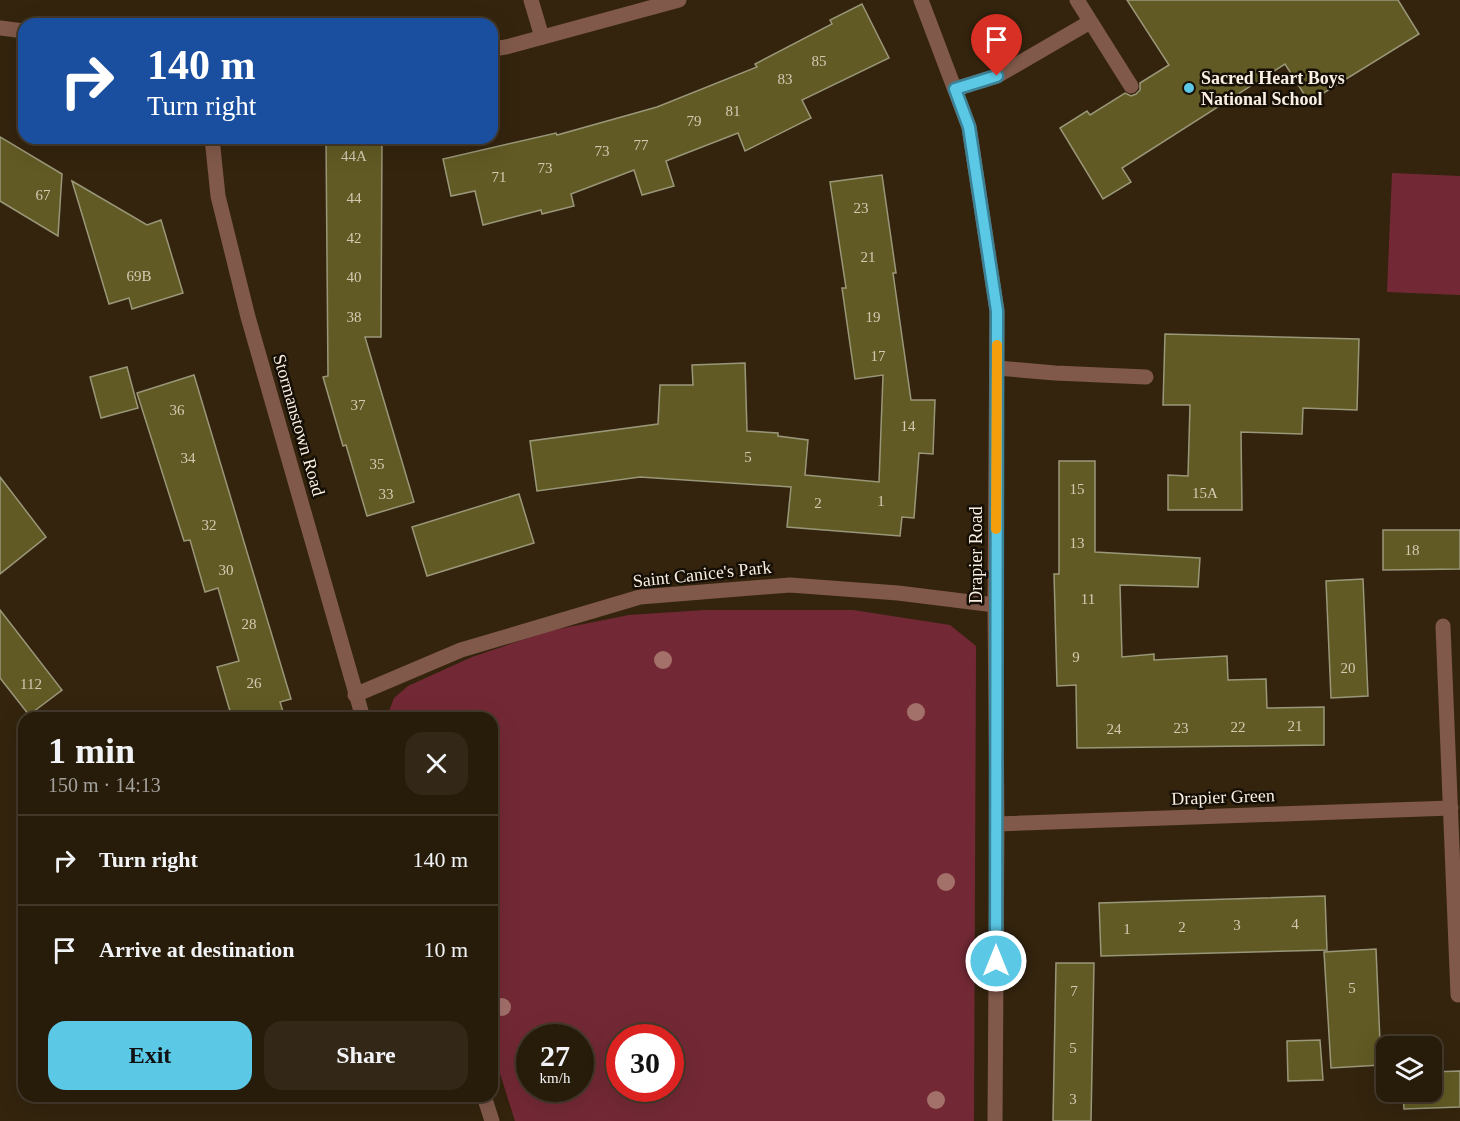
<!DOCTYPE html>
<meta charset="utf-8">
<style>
:root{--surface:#271b0a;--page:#332818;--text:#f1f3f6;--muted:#a4a19c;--line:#43392b;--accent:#5bc8e6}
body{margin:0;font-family:Georgia,serif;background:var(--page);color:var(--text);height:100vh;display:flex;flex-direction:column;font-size:22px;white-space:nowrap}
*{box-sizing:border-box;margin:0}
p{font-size:20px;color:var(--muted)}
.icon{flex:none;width:33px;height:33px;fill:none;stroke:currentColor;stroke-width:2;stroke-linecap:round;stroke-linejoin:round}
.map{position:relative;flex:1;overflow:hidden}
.sheet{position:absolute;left:18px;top:712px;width:480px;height:390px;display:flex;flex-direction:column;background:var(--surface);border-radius:18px;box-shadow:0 6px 24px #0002,0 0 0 2px var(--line)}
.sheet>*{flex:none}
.top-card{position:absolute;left:18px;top:18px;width:480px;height:126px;border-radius:18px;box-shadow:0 6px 24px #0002,0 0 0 2px var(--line);background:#1a4fa0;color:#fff;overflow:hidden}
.controls{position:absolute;left:1376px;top:1036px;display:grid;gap:12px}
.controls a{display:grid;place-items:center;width:66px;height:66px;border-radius:12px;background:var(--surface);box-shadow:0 6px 24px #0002,0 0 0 2px var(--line);font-size:30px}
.speed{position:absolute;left:516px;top:1024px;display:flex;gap:12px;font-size:30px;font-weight:700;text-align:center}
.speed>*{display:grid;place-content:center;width:78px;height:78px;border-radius:50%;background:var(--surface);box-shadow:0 6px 24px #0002,0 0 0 2px var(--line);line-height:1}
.speed small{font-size:15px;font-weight:400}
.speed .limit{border:9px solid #d22;background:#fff;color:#111}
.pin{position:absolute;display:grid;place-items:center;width:51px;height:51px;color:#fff;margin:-62px -26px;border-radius:50% 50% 50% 0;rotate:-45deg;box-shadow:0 0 6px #0007}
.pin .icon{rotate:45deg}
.me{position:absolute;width:66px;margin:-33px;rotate:0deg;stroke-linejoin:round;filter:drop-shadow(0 0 4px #0008)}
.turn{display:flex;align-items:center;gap:21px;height:126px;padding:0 30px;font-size:27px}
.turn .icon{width:78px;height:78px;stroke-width:2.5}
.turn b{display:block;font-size:42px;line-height:51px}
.round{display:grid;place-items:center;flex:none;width:63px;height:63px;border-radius:18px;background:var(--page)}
.summary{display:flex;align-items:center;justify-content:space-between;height:102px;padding:0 30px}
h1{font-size:36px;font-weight:800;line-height:45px}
.cta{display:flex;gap:12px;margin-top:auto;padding:12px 30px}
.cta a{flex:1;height:69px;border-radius:18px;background:var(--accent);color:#111;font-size:24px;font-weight:800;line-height:69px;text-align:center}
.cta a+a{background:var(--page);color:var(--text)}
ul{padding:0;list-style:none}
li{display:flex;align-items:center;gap:18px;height:90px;padding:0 30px;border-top:2px solid var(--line)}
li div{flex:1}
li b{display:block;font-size:22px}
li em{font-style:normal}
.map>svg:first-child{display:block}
</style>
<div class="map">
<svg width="1460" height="1121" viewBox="0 0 1460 1121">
<rect width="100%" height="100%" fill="#34240e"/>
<!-- green -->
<g fill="#732935" fill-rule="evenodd">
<polygon points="1392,173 1460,176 1460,295 1387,292"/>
<path d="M705,610H853L950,625L976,646L974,1121H515L492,1048V718H390L389,711L394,698L408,686L472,657L549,631L629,615ZM530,1038H580V1089H530ZM620,1038H670V1089H620Z"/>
</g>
<!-- building -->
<g fill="#615a24" stroke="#9a9779" stroke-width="1.5">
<polygon points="1127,0 1398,0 1419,34 1309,102 1285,64 1122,168 1131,182 1103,199 1060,128 1087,111 1090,115 1125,93 1131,96 1136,94 1140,90 1140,83 1169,65"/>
<polygon points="862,4 889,58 802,100 811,118 745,151 738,133 666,161 674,186 642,195 634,170 571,194 574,206 542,214 541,210 483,225 475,191 451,196 443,159 556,133 557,135 657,107 757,67 755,64 832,24 830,20"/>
<polygon points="0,137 62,174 58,236 0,201"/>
<polygon points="326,138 382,138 381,337 365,337 414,502 367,516 346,445 343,446 323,377 328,376"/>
<polygon points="882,175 896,273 893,273 911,400 935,400 933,454 919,453 914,518 902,517 900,536 787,527 791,487 640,477 537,491 530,441 658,424 660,385 693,385 692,365 745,363 747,431 778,433 778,436 808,440 805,475 879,482 883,375 855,379 842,288 846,288 830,182"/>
<polygon points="72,181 147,225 161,220 183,293 132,309 129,298 109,304"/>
<polygon points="1165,334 1359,339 1357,410 1303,408 1302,434 1241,432 1242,510 1168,510 1168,475 1188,476 1190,405 1163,405"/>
<polygon points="127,367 138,408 101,418 90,377"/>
<polygon points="194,375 291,699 280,702 285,718 232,718 217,667 239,661 218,588 205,592 190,540 184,541 137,393"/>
<polygon points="1059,461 1095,461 1095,552 1200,558 1198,587 1120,585 1122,657 1154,654 1154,660 1227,656 1228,680 1266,679 1267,708 1324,707 1324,745 1077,748 1076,685 1057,686 1054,574 1059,574"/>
<polygon points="0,477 46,537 0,574"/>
<polygon points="519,494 534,543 427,576 412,527"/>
<polygon points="1383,530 1460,530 1460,569 1383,570"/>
<polygon points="1363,579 1368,696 1331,698 1326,581"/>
<polygon points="0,610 62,690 29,715 0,678"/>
<polygon points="1325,896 1327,950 1101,956 1099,903"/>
<polygon points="1376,949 1381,1065 1331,1068 1324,952"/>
<polygon points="1056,963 1094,963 1091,1121 1053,1121"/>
<polygon points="1320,1040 1323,1080 1288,1081 1287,1041"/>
<polygon points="1460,1071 1460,1107 1404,1109 1403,1092 1431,1092 1431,1072"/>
</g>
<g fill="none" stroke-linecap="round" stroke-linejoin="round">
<!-- lane -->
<g stroke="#80594a" stroke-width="15">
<polyline points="531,0 542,37"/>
<polyline points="1077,0 1131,86"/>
<polyline points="955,89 997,76 1090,22"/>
<polyline points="997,368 1055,373 1146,377"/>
</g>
<!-- street -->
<g stroke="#80594a" stroke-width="15">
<polyline points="921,0 969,127 997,311 995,605 997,824 995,1121"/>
<polyline points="0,28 24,31"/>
<polyline points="492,49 506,47 679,0"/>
<polyline points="212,138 218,196 248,317 363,718"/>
<polyline points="1443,626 1458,995"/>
<polyline points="355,695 461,650 640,597 790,585 898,593 995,605"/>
<polyline points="997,824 1451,808"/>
<polyline points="484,1096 492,1121"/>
</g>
</g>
<!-- trees -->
<g fill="#a3706a">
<circle cx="663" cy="660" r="9"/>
<circle cx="916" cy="712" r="9"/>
<circle cx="946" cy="882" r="9"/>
<circle cx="502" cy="1007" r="9"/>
<circle cx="936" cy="1100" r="9"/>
</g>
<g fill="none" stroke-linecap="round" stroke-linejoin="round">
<!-- route casing -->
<g stroke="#3b8296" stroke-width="15">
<polyline id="route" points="996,961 997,311 969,127 955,89 997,76"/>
</g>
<!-- route -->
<use href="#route" stroke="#5bc8e6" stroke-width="10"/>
<!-- slow -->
<polyline stroke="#f59e0b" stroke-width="10" points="996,529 997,345"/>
</g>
<!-- markers -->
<circle fill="#5bc8e6" stroke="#160f06" stroke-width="2" cx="1189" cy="88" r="6"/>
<g text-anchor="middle" stroke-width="5" stroke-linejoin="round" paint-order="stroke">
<!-- number labels -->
<g font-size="15" fill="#d4cab2">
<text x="819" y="66">85</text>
<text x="785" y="84">83</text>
<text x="733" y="116">81</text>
<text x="694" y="126">79</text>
<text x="641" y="150">77</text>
<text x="602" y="156">73</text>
<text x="354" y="161">44A</text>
<text x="545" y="173">73</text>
<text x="499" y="182">71</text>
<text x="43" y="200">67</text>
<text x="354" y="203">44</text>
<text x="861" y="213">23</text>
<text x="354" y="243">42</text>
<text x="868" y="262">21</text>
<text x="139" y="281">69B</text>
<text x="354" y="282">40</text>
<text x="354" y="322">38</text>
<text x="873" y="322">19</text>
<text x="878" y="361">17</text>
<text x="358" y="410">37</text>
<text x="177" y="415">36</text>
<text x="908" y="431">14</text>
<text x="748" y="462">5</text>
<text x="188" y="463">34</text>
<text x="377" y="469">35</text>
<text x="1077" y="494">15</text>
<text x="1205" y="498">15A</text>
<text x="386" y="499">33</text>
<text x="881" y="506">1</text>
<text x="818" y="508">2</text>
<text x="209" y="530">32</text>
<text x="1077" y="548">13</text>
<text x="1412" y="555">18</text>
<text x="226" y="575">30</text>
<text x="1088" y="604">11</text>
<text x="249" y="629">28</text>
<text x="1076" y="662">9</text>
<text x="1348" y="673">20</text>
<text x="254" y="688">26</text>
<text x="31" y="689">112</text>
<text x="1295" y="731">21</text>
<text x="1238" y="732">22</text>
<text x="1181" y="733">23</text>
<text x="1114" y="734">24</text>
<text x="1295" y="929">4</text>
<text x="1237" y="930">3</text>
<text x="1182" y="932">2</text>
<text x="1127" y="934">1</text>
<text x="1352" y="993">5</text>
<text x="1074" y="996">7</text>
<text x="1073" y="1053">5</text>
<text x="1073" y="1104">3</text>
</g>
<!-- poi labels -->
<g font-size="18" font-weight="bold" fill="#faefe2" stroke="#160f06" text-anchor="start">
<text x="1201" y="84">Sacred Heart Boys<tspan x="1201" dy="21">National School</tspan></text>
</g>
<!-- street labels -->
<g font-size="18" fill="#faefe2" stroke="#160f06">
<text transform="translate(299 425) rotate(74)" y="6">Stormanstown Road</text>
<text transform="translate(976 555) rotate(-90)" y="6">Drapier Road</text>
<text transform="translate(702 574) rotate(-6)" y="6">Saint Canice's Park</text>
<text transform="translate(1223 797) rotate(-2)" y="6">Drapier Green</text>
</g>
</g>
</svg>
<div class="controls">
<a><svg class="icon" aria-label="layers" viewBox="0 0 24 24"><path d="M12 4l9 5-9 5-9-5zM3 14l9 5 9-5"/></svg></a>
</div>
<div class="speed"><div>27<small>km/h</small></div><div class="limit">30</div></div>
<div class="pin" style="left:997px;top:76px;background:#d93025"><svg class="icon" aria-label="arrive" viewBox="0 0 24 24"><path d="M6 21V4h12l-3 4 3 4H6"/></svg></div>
<svg class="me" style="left:996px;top:961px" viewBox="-20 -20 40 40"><circle r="17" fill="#5bc8e6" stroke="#fff" stroke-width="3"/><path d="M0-11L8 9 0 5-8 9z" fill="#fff"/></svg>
<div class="top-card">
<div class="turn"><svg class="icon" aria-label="right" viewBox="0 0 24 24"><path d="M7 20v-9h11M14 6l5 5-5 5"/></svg><div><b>140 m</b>Turn right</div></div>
</div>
<section class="sheet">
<div class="summary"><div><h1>1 min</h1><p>150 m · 14:13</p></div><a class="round"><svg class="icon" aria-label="close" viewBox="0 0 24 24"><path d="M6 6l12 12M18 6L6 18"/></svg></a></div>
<ul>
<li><svg class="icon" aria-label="right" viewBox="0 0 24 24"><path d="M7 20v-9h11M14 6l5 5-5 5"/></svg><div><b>Turn right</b></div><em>140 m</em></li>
<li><svg class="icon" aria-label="arrive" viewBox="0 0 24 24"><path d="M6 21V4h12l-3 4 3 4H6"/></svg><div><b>Arrive at destination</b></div><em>10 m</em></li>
</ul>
<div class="cta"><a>Exit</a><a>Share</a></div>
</section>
</div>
